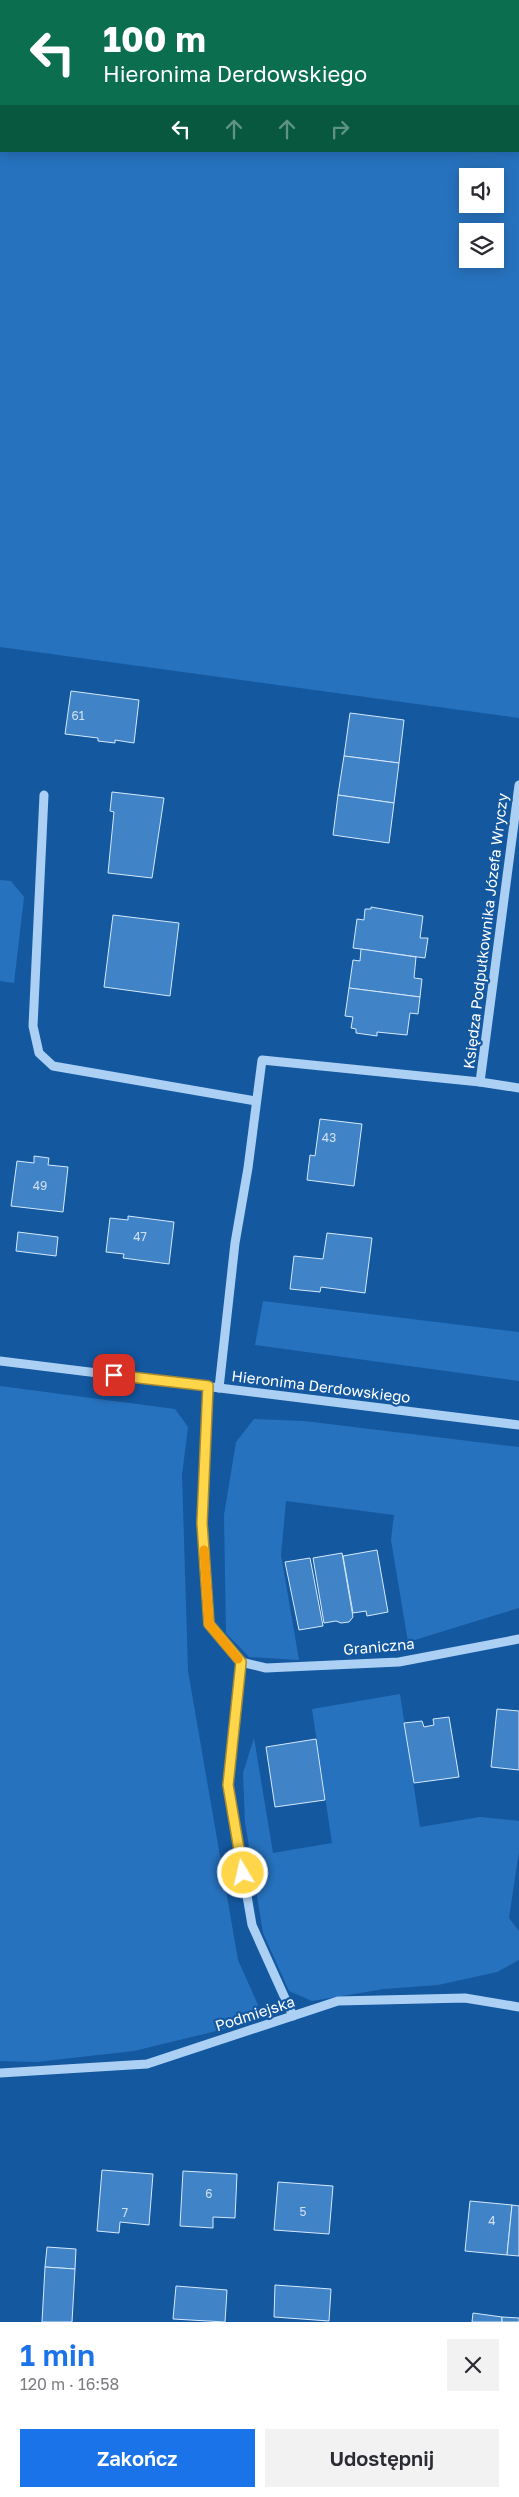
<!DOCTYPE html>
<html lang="pl">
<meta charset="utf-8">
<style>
:root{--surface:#fff;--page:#f2f2f3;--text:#2b2b33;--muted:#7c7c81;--accent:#1a73e8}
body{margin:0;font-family:"Golos Text",sans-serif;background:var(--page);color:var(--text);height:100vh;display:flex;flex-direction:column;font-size:19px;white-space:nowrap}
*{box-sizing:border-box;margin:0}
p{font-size:16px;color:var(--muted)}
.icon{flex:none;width:28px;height:28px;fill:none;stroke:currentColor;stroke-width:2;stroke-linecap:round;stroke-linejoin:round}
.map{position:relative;height:2322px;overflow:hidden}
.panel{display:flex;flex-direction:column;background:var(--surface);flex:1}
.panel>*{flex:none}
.banner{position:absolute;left:0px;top:0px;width:520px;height:152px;box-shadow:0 2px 12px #0003;background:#0b6e4f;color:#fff;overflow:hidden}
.tools{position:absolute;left:459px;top:168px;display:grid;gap:10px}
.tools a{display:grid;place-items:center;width:45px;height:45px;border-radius:0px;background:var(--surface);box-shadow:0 2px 12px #0003;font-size:25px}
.pin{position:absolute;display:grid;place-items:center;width:42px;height:42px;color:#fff;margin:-21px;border-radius:10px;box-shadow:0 2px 8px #0006}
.me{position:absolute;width:55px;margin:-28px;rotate:351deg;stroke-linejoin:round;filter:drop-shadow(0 0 4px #0008)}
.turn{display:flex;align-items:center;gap:18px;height:105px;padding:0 20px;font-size:22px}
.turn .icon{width:65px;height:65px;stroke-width:2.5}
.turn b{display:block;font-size:35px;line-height:42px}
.lanes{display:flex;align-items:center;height:48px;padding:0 20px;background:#0003;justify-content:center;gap:25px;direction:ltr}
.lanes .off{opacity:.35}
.round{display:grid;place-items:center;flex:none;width:52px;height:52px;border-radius:0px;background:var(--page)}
.summary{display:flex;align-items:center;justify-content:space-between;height:85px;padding:0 20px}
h1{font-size:30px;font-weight:600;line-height:38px;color:var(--accent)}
.cta{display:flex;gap:10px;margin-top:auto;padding:10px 20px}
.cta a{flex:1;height:58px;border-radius:0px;background:var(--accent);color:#fff;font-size:20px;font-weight:600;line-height:58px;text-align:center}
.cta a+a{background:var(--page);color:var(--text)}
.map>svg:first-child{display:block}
</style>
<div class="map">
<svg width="519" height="2322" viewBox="0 0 519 2322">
<rect width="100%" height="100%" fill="#1458a0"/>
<!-- green -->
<g fill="#2772be" fill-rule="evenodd">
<path d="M0,0H519V718L0,647ZM1,1H519V151H1ZM468,176H495V204H468ZM468,231H495V259H468Z"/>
<polygon points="0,880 11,881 24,897 14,983 0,981"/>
<polygon points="263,1301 519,1332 519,1381 255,1345"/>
<polygon points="0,1386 175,1409 188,1427 182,1475 188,1671 238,1960 258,2005 245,2024 134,2051 36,2062 0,2061"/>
<polygon points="254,1419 304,1421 519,1447 519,1608 408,1642 391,1540 394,1515 286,1501 281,1555 299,1660 249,1657 226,1633 224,1515 236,1442"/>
<polygon points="400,1694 420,1827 480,1817 519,1821 519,1851 509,1918 519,1931 519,1960 497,1972 438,1985 384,1989 312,2001 289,1991 263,1933 245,1822 243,1773 254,1738 273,1853 332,1843 312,1709"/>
</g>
<!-- building -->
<g fill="#4183c7" stroke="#d5e9fd">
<polygon points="71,691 139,700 134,743 115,740 115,743 98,741 98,738 65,734"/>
<polygon points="350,713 404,720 399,763 344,756"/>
<polygon points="344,756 399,763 394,803 338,795"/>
<polygon points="112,792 164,798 152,878 108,873 114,812 110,811"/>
<polygon points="338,795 394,803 389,843 333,835"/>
<polygon points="371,907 423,916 420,938 428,938 425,958 353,948 357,919 364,920 365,909 371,909"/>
<polygon points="113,915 179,923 170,996 104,987"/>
<polygon points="361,949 416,957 414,978 422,979 420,997 349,988 353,960 360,961"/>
<polygon points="349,988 420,997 418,1014 410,1013 407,1035 377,1032 377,1036 356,1033 356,1029 351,1028 353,1017 345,1016"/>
<polygon points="320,1119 362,1124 354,1186 307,1180 310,1155 315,1156"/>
<polygon points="34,1156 49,1158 48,1165 68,1167 63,1212 11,1206 17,1161 34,1163"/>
<polygon points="128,1216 174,1222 169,1264 123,1258 124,1254 106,1252 110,1218 128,1220"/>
<polygon points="18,1232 58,1237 56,1256 16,1251"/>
<polygon points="327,1233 372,1238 365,1293 321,1287 320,1292 290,1289 294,1256 323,1259"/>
<polygon points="377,1550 388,1612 367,1616 366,1611 353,1613 343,1556"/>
<polygon points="342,1553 353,1617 349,1622 341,1623 336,1621 324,1623 313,1558"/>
<polygon points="310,1558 323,1626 299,1630 285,1562"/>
<polygon points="497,1709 519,1711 519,1770 491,1767"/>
<polygon points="449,1717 459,1777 414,1783 404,1723 422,1721 424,1727 434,1725 433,1719"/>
<polygon points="316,1739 325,1800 275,1807 266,1747"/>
<polygon points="102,2170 153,2174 149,2225 120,2222 119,2233 97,2231"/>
<polygon points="183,2171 237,2174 235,2218 213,2217 213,2228 180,2226"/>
<polygon points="278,2182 333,2186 329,2234 274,2230"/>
<polygon points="470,2201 512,2205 507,2255 465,2251"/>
<polygon points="512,2205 519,2206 519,2256 507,2255"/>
<polygon points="47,2247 76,2249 75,2269 45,2267"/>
<polygon points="45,2267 75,2269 72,2322 42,2322"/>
<polygon points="275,2285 331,2289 329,2321 274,2317"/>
<polygon points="176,2286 227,2290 225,2322 173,2319"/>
<polygon points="473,2313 502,2317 502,2322 472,2322"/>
<polygon points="502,2317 519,2318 519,2322 502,2322"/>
</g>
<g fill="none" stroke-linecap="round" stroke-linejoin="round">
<!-- minor -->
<g stroke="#acd0f4" stroke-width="9">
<polyline points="44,795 33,1026 39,1053 53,1066 256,1101"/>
<polyline points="480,1082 519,785"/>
<polyline points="0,1361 519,1425"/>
<polyline points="208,1386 202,1523 209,1624 241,1662 266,1668 399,1662 519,1639"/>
<polyline points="219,1388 235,1243 248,1168 262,1060 480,1082 519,1088"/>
<polyline points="241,1662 228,1785 252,1925 293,2016"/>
<polyline points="0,2073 147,2064 338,2001 465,1998 519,2007"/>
</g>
</g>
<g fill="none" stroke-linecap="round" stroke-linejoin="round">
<!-- route casing -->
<g stroke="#a68a30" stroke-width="12">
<polyline id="route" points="114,1375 208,1386 202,1523 209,1624 241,1662 228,1785 243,1873"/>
</g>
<!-- route -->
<use href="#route" stroke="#ffd54a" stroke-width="9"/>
<!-- slow -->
<polyline stroke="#f59e0b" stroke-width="9" points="204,1550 209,1624 238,1659"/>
</g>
<g text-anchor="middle" stroke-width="4.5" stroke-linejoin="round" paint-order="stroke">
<!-- number labels -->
<g font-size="12" fill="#d0e0f1">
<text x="78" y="720">61</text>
<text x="329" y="1142">43</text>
<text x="40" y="1190">49</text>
<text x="140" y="1241">47</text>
<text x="209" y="2198">6</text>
<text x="303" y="2216">5</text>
<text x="125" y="2217">7</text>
<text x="492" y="2225">4</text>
</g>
<!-- street labels -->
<g font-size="15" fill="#fff" stroke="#1458a0">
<text transform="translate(486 931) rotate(-83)" y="5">Księdza Podpułkownika Józefa Wryczy</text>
<text transform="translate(321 1387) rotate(7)" y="5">Hieronima Derdowskiego</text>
<text transform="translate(379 1647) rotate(-5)" y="5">Graniczna</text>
<text transform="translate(255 2014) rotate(-18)" y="5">Podmiejska</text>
</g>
</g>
</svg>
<div class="tools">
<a><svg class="icon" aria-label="sound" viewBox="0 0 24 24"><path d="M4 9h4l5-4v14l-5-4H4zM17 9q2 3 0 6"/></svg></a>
<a><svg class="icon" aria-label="layers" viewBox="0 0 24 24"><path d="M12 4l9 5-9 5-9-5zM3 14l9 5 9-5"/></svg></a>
</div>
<div class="pin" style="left:114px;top:1375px;background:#d93025"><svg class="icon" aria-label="arrive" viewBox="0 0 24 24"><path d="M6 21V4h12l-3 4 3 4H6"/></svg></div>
<svg class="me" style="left:243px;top:1873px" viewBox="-20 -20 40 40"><circle r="17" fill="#ffd54a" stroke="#fff" stroke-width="3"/><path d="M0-11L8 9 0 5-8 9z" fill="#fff"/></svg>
<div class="banner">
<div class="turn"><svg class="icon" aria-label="left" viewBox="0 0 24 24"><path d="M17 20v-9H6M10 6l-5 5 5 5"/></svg><div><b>100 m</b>Hieronima Derdowskiego</div></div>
<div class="lanes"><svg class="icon" aria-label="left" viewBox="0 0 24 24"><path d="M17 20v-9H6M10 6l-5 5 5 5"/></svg><svg class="icon off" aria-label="ahead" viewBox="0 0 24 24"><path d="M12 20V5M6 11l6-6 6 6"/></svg><svg class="icon off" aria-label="ahead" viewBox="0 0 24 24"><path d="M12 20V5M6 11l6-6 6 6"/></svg><svg class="icon off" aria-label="right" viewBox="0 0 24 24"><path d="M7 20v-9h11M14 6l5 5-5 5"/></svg></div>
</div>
</div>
<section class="panel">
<div class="summary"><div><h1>1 min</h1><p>120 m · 16:58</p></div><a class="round"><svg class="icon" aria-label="close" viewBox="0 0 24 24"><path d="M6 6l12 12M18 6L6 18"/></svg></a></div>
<div class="cta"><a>Zakończ</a><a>Udostępnij</a></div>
</section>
